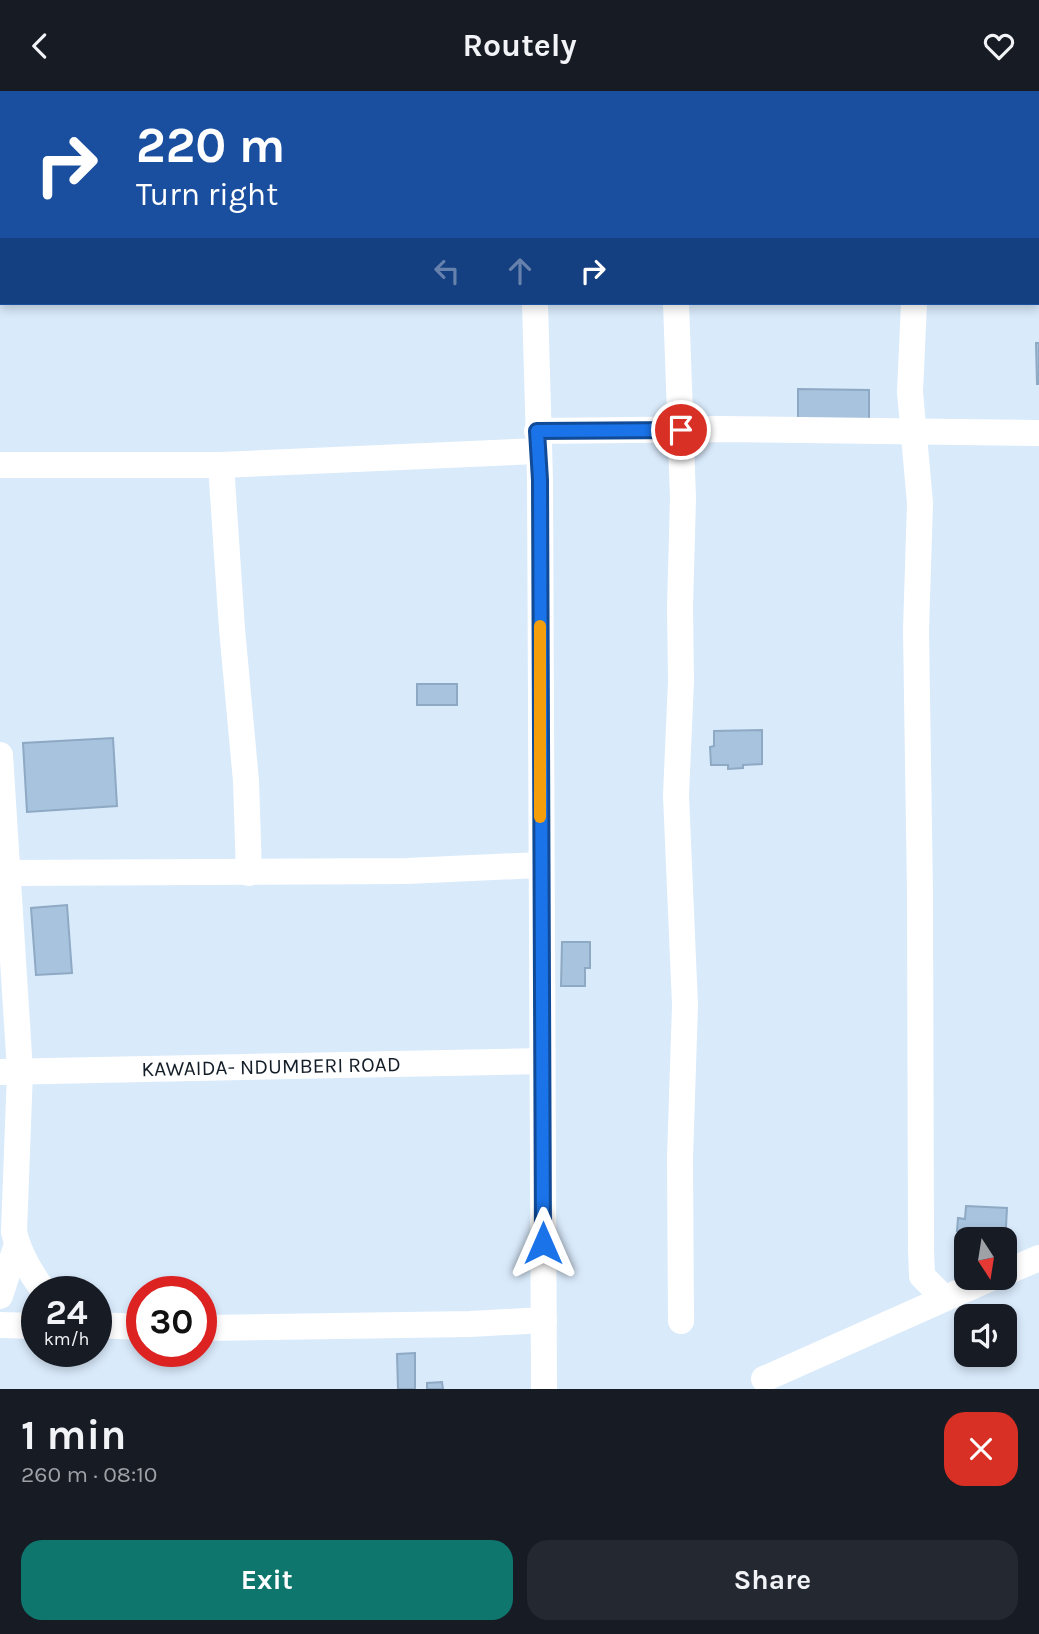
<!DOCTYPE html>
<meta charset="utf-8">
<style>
:root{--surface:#171b24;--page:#242831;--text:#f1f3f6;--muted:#9ea1a6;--accent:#0f766e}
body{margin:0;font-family:Karla,sans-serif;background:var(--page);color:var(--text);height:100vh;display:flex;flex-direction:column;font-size:26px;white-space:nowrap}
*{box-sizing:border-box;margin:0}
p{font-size:23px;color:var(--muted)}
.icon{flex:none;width:38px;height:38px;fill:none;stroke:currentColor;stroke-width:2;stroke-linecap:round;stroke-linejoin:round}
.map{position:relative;height:1298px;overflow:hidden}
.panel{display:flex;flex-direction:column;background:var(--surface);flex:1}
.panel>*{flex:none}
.guide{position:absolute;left:0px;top:0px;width:1040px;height:214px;box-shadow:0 4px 10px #0003;background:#1a4fa0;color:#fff;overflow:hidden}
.needle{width:46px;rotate:168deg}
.buttons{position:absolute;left:954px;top:1136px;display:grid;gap:14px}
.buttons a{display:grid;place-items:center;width:63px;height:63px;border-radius:14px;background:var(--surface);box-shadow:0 4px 10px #0003;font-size:35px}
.speed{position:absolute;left:21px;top:1185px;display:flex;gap:14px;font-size:35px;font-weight:700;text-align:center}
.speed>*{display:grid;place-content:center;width:91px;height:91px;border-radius:50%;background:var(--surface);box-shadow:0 4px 10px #0003;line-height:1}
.speed small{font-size:18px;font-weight:400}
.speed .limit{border:10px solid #d22;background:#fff;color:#111}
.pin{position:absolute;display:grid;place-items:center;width:60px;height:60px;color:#fff;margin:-30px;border:4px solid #fff;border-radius:50%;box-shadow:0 2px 7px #0007}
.me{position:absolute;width:77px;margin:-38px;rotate:0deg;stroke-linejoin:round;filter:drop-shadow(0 0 5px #0008)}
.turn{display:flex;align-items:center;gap:24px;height:147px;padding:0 21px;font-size:32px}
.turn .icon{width:91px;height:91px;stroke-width:2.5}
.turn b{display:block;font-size:49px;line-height:60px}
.lanes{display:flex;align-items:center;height:66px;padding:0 21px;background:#0003;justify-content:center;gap:35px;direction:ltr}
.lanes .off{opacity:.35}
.round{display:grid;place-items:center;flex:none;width:74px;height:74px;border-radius:21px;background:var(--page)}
.head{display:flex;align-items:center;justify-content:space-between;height:119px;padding:0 21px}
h1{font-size:42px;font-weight:700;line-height:52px}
.cta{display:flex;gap:14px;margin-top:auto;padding:14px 21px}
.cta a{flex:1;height:80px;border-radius:21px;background:var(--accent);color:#fff;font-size:28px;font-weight:700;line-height:80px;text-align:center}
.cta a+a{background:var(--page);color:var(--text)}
header{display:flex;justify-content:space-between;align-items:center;height:91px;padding:0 21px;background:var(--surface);font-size:32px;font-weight:700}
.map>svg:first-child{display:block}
</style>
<header><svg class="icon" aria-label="back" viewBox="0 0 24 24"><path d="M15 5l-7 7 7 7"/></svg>Routely<svg class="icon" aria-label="heart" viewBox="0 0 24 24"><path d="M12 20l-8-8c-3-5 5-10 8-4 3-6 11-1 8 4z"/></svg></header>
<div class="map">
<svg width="1039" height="1298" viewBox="0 0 1039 1298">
<rect width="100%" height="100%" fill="#d9eafb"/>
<!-- building -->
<g fill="#a8c3de" stroke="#8ea9c3" stroke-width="2">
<polygon points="1036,252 1039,252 1039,293 1037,293"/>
<polygon points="798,298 869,299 869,330 798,329"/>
<rect x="417" y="593" width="40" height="21"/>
<polygon points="762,639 762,673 743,674 743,677 728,678 728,674 711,674 710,656 714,655 714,640"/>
<polygon points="113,647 117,715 27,721 23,652"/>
<polygon points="67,814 72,882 36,884 31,817"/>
<polygon points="562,851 590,851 590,877 585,877 585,895 561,895"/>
<polygon points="966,1115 1007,1117 1005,1154 1004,1148 966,1148 966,1152 964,1152 964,1140 957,1140 958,1127 965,1128"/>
<polygon points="415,1262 415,1298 398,1298 397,1263"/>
<polygon points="442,1291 443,1298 427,1298 427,1292"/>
</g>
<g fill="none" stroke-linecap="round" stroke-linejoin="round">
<!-- minor -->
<g stroke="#fff" stroke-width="26">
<polyline points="175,0 176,2"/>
<polyline points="398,0 398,2"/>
<polyline points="534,0 534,2"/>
<polyline points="677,0 677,2"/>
<polyline points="1038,5 1039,5"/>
<polyline points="0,135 2,135"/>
<polyline points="535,212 540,389 544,1298"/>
<polyline points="676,212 683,407 680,516 681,590 676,704 685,914 680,1067 681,1230"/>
<polyline points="914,212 910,301 920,412 916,539 920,803 921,1158 922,1185 944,1207"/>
<polyline points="537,340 722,338 1039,342"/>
<polyline points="0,374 221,374 537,360"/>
<polyline points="221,374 232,538 246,690 249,782"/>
<path d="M0,664L20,980L14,1141C19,1162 31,1183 44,1200"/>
<polyline points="8,782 407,780 540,774"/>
<path id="s1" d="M0,981L542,970"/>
<polyline points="1004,1182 1039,1167"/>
<polyline points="0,1205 17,1153"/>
<polyline points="0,1234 37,1235"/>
<polyline points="96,1234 142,1236"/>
<polyline points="201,1237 470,1233 544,1229"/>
<polyline points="764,1288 993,1186"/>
</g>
</g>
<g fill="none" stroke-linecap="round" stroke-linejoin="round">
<!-- route casing -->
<g stroke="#114b97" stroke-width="18">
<polyline id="route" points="543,1152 540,389 537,340 681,339"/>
</g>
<!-- route -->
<use href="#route" stroke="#1a73e8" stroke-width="12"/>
<!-- slow -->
<polyline stroke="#f59e0b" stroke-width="12" points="540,535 540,726"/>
</g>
<g text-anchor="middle" stroke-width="5" stroke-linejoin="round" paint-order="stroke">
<!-- street labels -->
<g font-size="21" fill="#141e28" stroke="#fff">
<text dy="7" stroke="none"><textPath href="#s1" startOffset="271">KAWAIDA- NDUMBERI ROAD</textPath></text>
</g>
</g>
</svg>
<div class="buttons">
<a><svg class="needle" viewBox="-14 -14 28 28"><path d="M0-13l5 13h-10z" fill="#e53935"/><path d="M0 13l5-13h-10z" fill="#9ea1a6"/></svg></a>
<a><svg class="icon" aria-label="sound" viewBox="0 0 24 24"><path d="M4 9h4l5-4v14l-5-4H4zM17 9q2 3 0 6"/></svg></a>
</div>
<div class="speed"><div>24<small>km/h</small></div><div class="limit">30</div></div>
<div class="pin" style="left:681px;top:339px;background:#d93025"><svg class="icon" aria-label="arrive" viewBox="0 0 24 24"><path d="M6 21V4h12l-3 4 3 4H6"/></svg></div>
<svg class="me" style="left:543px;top:1152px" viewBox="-20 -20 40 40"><path d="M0-17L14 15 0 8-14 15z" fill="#1a73e8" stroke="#fff" stroke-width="4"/></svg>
<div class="guide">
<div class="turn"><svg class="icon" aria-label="right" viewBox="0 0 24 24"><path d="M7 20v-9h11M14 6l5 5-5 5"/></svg><div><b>220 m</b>Turn right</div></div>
<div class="lanes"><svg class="icon off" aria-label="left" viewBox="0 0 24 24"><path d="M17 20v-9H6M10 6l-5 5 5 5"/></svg><svg class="icon off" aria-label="ahead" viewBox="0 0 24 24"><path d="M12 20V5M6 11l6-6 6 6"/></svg><svg class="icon" aria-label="right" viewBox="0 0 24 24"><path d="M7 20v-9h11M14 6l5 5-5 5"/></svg></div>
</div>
</div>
<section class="panel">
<div class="head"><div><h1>1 min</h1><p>260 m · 08:10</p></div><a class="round" style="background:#d93025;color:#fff"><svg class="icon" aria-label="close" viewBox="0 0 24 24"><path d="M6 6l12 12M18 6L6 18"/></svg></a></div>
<div class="cta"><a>Exit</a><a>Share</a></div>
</section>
